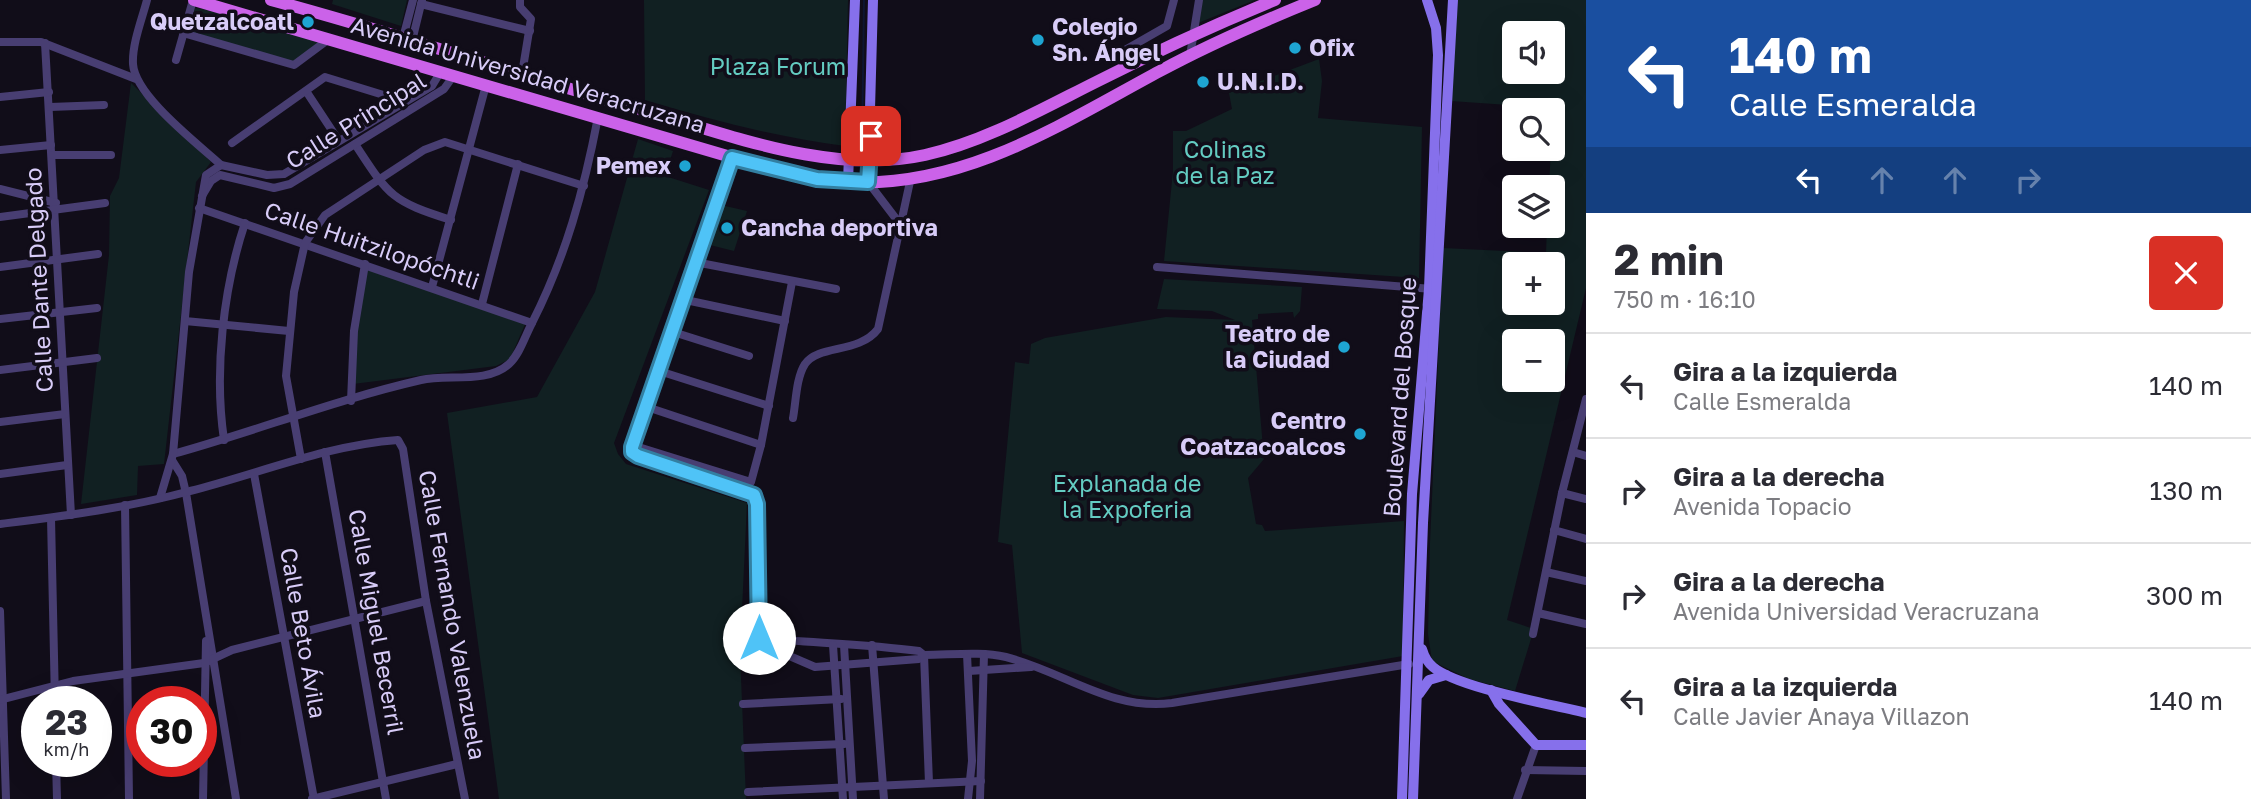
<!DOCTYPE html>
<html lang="es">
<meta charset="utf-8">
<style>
:root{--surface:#fff;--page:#f2f2f3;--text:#2b2b33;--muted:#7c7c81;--line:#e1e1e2}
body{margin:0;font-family:"Golos Text",sans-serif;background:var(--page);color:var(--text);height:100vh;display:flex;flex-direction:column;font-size:26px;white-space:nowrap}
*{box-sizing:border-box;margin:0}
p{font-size:23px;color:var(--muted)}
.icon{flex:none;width:38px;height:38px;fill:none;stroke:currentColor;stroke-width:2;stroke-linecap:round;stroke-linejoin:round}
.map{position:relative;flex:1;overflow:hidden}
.panel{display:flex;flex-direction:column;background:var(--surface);width:665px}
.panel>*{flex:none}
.guide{background:#1a4fa0;color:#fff;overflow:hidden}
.fabs{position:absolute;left:1502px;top:21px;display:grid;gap:14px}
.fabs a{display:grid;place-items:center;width:63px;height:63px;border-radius:7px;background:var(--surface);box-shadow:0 7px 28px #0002;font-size:35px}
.speed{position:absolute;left:21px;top:686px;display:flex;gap:14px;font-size:35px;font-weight:700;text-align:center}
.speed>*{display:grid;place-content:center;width:91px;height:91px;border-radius:50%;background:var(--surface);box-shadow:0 7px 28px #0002;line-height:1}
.speed small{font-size:18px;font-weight:400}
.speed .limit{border:10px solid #d22;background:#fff;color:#111}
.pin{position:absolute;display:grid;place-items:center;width:60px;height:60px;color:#fff;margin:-30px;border-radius:14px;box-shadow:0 4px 10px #0006}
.me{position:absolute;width:77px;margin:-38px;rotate:0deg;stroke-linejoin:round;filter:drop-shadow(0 0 5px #0008)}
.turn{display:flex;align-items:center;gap:24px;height:147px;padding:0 28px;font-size:32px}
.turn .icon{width:91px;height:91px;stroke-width:2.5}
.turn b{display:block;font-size:49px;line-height:60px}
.lanes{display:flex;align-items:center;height:66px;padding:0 28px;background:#0003;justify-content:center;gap:35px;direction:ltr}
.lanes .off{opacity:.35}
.round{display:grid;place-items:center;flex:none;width:74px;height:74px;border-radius:7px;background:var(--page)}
.summary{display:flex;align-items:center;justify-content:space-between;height:119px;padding:0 28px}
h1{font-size:42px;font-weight:700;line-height:52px}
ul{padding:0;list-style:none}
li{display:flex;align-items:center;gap:21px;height:105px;padding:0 28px;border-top:2px solid var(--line)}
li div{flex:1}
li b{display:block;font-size:26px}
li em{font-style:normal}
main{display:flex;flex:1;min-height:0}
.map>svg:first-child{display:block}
</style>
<main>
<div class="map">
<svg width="1586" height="799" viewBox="0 0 1586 799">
<rect width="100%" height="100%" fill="#110d19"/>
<!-- green -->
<g fill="#112022" fill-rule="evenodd">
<polygon points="333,0 407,0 401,26 332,4"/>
<path d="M644,0H848L845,146C777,137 711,120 645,100Z"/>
<polygon points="1197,0 1255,0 1198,23"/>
<path d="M1458,0H1586V288L1507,620L1534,629L1515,691L1469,679L1432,661L1428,634L1430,543L1443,248L1546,253L1547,226H1552V187H1549L1553,108L1451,101ZM1514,33H1552V72H1514ZM1514,264H1552V303H1514ZM1514,341H1552V380H1514Z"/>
<polygon points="195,8 213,10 319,42 293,63 188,31"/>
<polygon points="1319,59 1322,81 1318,118 1422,127 1419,278 1164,261 1173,171 1173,131 1186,131 1232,109 1229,93"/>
<polygon points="131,83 211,162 196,182 164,464 138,466 137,495 81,504 109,255 110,196 119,178"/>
<polygon points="638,139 673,151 665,176 709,190 614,443 618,454 626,464 747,503 740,653 746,799 499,799 447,413 537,397 595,292"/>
<polygon points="721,205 747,211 734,251 706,244"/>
<polygon points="367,268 526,322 510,359 496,366 353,384 357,322"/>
<polygon points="1164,279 1302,287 1300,311 1294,318 1293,312 1258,314 1258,319 1252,320 1264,459 1248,478 1256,524 1262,525 1265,531 1404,521 1403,656 1158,698 1133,695 1022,653 1012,545 998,542 1015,362 1029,364 1031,344 1045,338 1166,317 1235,320 1212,311 1157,309"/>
</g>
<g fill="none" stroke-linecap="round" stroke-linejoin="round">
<!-- stream -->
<polyline stroke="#0e1531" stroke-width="2" points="862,147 864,0"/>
<!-- street -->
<g stroke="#483e72" stroke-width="8">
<path d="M147,0C142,19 132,44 133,64C135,96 197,143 221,165"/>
<polyline points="520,0 520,7 531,19 522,74"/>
<polyline points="421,4 530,31"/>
<polyline points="183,33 294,65 329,39"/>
<polyline points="403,38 413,0"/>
<polyline points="412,41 422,0"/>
<polyline points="0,42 41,42 136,79"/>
<polyline points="45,43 71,515"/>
<polyline points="1190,56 1199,0"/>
<polyline points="1111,58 1167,26 1174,0"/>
<polyline points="176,60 193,0"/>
<polyline points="306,91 339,141"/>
<polyline points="0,97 49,92"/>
<polyline points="50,107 104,105"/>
<polyline points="232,143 325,77 403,101"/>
<path d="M355,144C389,196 391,201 451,220"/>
<polyline points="0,150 51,145"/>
<polyline points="53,155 111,155"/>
<polyline points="731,158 656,370 632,450 638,456 754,495 757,504 759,638"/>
<polyline points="868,182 900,224"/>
<polyline points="0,189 56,203"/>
<polyline points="202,196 211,181 220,175 274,188 290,184 444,89 454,75"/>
<polyline points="199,208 532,323"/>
<polyline points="0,217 105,203"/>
<polyline points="695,262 836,289"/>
<polyline points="0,267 98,254"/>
<polyline points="1157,267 1432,289"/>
<polyline points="432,287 486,85"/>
<polyline points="681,299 785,321"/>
<polyline points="482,304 518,164"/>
<polyline points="0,319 97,308"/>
<polyline points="185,321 289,331"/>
<polyline points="670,331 749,356"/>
<polyline points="0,370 97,358"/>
<polyline points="656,370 769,406"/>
<polyline points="351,401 354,331 365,264"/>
<polyline points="644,406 761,445"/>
<path d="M793,418C796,402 796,378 805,364C819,344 859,354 878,329L911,177"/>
<polyline points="0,422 65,414"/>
<path d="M224,440C214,372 223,289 245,223"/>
<polyline points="632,445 751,482 761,445 792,282"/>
<polyline points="325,452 386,799"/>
<polyline points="1573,452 1586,456"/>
<path d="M173,454C256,431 338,399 421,380C448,374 487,384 509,364C520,354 525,336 532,323C566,256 584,190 598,117"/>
<polyline points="301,459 286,376 294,292 305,243 325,215 424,150 445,142 584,186"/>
<polyline points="172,460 182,476 186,493 236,799"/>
<polyline points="0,474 67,465"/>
<polyline points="254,474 314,799"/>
<polyline points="1562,493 1586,499"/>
<polyline points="160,498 173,454 189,272 206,175 221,165 267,175 284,174 432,86 441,71"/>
<polyline points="125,505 129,799"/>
<polyline points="51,518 55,702"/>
<path d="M0,524C63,516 128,508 190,491C258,474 327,445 398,440L403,449L426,601L465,799"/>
<polyline points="1554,530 1586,539"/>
<polyline points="1546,572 1586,581"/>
<polyline points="0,611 6,799"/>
<polyline points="1538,613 1586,624"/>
<polyline points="1533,634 1562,493 1586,399"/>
<path d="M759,638L764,645L815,667L919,659L924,655C951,655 980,651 1006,657C1063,671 1110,711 1172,703L1409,664"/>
<path d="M759,638C812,643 866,644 919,651L924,655"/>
<polyline points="833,645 843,799"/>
<polyline points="844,645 853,799"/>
<polyline points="872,645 884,799"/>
<polyline points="967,654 972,761 968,799"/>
<polyline points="924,655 929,783"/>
<polyline points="969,671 1031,667"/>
<polyline points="0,700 73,681 204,663 232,650 426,601"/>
<polyline points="743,704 841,699"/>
<polyline points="745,748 844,744"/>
<polyline points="56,761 57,799"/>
<polyline points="1525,770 1586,771"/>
<polyline points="748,792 981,781"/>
<polyline points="203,799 206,641"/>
<polyline points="312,799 457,764"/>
<polyline points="980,799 984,654"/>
<polyline points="1517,799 1536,745"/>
</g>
<!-- secondary -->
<g stroke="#8670eb" stroke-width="10">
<polyline points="848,182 855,0"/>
<polyline points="868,182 873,0"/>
<path d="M1422,649C1424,656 1427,662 1433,667C1458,688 1551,704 1586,713"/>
<polyline points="1491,690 1499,704 1536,745 1586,745"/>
<polyline points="1419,694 1429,680 1446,675"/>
<polyline points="1402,799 1412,494 1429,289 1438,55 1436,28 1427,0"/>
<polyline points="1413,799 1423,523 1453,0"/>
</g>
<!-- primary -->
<g stroke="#cb62e9" stroke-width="12">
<path d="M194,0L765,167C793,174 821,181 849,182C965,188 1063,123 1160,71C1210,44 1263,21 1315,0"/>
<path d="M271,0C398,34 522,76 649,112C735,137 834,175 925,155C984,142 1042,109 1096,82C1155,52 1214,25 1275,0"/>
</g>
</g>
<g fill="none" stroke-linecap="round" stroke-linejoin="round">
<!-- route casing -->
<g stroke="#337fa1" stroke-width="18">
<polyline id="route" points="759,638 757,504 754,495 638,456 632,452 632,447 732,158 817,179 868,182 871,136"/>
</g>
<!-- route -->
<use href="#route" stroke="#4fc3f7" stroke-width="12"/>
</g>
<!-- markers -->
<g fill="#1ea5d2" stroke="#110d19" stroke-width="2.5">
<circle cx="308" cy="22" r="7"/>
<circle cx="1038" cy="40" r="7"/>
<circle cx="1295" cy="48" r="7"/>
<circle cx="1203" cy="82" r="7"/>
<circle cx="685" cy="166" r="7"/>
<circle cx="727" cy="228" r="7"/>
<circle cx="1344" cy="347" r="7"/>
<circle cx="1360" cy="434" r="7"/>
</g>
<g text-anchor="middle" stroke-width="7" stroke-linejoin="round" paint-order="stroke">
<!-- poi labels -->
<g font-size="23" font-weight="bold" fill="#d8ccf8" stroke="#110d19" text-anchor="end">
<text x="294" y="30">Quetzalcoatl</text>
<text x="1052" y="35" text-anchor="start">Colegio<tspan x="1052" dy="26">Sn. Ángel</tspan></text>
<text x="1309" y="56" text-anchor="start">Ofix</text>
<text x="1217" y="90" text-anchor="start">U.N.I.D.</text>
<text x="671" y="174">Pemex</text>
<text x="741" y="236" text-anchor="start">Cancha deportiva</text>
<text x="1330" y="342">Teatro de<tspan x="1330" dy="26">la Ciudad</tspan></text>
<text x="1346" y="429">Centro<tspan x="1346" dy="26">Coatzacoalcos</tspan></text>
</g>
<!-- park labels -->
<g font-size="23" fill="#64ccc2" stroke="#110d19">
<text x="778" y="75">Plaza Forum</text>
<text x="1225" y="158">Colinas<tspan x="1225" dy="26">de la Paz</tspan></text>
<text x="1127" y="492">Explanada de<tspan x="1127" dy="26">la Expoferia</tspan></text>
</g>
<!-- street labels -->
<g font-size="23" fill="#d8ccf8" stroke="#110d19">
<text transform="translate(528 75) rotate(16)" y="8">Avenida Universidad Veracruzana</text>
<text transform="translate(356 121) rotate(-32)" y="8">Calle Principal</text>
<text transform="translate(372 246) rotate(19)" y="8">Calle Huitzilopóchtli</text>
<text transform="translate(39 280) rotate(-93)" y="8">Calle Dante Delgado</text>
<text transform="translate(1400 397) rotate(-86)" y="8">Boulevard del Bosque</text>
<text transform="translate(452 615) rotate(80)" y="8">Calle Fernando Valenzuela</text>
<text transform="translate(376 622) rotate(80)" y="8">Calle Miguel Becerril</text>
<text transform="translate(303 633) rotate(80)" y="8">Calle Beto Ávila</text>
</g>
</g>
</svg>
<div class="fabs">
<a><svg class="icon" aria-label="sound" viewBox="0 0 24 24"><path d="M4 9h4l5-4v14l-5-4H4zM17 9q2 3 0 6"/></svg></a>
<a><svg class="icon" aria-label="search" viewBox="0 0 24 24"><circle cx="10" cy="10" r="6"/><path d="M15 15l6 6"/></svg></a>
<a><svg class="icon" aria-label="layers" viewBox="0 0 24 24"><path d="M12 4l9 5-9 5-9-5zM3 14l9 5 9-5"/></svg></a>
<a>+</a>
<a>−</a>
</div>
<div class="speed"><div>23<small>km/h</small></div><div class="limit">30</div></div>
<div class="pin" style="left:871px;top:136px;background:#d93025"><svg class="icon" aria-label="arrive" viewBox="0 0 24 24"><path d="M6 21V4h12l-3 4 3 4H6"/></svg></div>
<svg class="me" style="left:759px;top:638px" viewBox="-20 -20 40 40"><circle r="19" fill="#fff"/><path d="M0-13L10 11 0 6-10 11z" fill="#4fc3f7"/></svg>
</div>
<section class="panel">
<div class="guide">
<div class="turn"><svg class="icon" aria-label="left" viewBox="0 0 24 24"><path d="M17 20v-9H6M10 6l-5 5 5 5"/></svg><div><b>140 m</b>Calle Esmeralda</div></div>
<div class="lanes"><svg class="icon" aria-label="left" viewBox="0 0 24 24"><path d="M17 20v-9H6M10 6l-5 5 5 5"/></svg><svg class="icon off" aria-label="ahead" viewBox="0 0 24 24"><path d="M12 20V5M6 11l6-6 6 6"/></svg><svg class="icon off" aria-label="ahead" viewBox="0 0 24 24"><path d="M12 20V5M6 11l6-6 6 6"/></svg><svg class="icon off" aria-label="right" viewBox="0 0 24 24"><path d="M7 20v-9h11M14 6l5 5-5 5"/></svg></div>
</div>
<div class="summary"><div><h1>2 min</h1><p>750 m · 16:10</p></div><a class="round" style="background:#d93025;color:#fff"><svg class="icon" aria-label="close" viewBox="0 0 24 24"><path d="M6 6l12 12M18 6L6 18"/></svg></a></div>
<ul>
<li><svg class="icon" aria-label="left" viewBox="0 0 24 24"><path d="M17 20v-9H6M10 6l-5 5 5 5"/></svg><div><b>Gira a la izquierda</b><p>Calle Esmeralda</p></div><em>140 m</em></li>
<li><svg class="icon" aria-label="right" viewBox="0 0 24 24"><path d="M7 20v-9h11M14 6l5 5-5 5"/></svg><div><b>Gira a la derecha</b><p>Avenida Topacio</p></div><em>130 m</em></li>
<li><svg class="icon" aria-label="right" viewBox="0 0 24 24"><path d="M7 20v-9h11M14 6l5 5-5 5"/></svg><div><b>Gira a la derecha</b><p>Avenida Universidad Veracruzana</p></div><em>300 m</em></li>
<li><svg class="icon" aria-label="left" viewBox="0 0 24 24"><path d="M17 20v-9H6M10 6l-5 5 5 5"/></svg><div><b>Gira a la izquierda</b><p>Calle Javier Anaya Villazon</p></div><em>140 m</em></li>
</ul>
</section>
</main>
